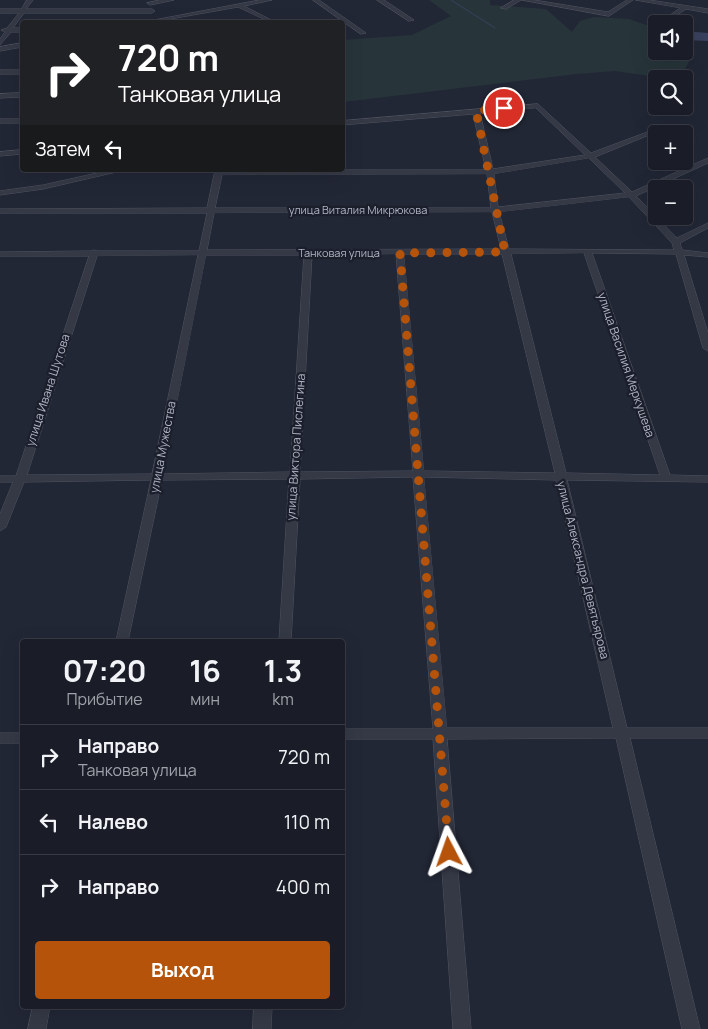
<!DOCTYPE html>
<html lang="ru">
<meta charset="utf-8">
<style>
:root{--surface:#1a1d28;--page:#272a34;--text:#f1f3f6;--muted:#9fa2a8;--line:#383b45;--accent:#b45309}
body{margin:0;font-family:Manrope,sans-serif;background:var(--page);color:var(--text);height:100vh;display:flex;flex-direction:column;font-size:19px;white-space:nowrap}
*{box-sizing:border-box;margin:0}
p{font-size:16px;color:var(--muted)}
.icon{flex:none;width:28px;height:28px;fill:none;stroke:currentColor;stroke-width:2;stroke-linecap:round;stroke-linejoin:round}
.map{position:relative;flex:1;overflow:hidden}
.sheet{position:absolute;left:20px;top:639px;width:325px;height:370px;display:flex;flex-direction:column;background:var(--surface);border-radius:5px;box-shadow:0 5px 20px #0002,0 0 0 1px var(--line)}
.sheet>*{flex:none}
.banner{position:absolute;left:20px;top:20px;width:325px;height:152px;border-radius:5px;box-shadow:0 5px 20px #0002,0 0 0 1px var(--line);background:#202124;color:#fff;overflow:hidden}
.buttons{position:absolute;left:648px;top:15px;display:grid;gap:10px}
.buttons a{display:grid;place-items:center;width:45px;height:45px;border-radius:5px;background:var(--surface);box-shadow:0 5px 20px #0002,0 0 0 1px var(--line);font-size:25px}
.pin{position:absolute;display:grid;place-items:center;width:42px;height:42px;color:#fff;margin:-21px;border:2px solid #fff;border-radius:50%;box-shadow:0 1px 5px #0007}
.me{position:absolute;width:55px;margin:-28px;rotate:356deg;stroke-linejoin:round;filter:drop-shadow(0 0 4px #0008)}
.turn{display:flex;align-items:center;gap:18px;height:105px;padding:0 15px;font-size:22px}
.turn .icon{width:65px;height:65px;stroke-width:2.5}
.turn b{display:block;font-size:35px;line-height:42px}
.then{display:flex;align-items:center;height:48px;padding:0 15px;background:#0003;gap:10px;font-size:19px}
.eta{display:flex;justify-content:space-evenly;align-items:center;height:85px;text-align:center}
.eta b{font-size:30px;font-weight:700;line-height:35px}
.primary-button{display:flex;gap:10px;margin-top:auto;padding:10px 15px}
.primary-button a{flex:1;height:58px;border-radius:5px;background:var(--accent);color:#fff;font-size:20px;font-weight:700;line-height:58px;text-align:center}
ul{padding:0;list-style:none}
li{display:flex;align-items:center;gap:15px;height:65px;padding:0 15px;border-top:1px solid var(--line)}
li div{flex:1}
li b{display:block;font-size:19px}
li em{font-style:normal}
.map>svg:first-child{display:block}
</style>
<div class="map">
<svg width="708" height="1029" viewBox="0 0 708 1029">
<rect width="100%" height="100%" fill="#222736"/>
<!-- green -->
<polygon fill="#27353a" points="429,0 490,0 490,5 546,9 572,32 580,21 594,17 629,19 649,26 656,33 656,51 684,51 684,48 693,53 682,76 664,78 615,71 576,74 343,102 343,40 412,35 451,16"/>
<!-- water -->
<polygon fill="#39415e" points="684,31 708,33 708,41 684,40"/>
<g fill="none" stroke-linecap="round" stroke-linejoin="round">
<!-- stream -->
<polyline stroke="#39415e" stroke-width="1" points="451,0 495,28"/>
<!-- minor casing -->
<g stroke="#505461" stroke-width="1">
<g id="minor">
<polygon points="27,0 33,0 26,9 152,9 155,11 152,13 24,13 13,28 22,28 22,32 11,32 0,45 0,39 5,32 1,30 7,28 19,13 0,13 0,9 21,9"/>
<polygon points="160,0 174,0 150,5 147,3"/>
<polygon points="260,0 272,0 244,6 275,22 270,22 238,7 153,22 144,22"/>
<polygon points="313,0 319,0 366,33 361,34"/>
<polygon points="377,0 384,0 414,20 409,21"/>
<polygon points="514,0 521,0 506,9 501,8"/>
<polygon points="522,0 534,0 608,12 627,0 633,0 609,16"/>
<polygon points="636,0 649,0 708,9 708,13 686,9 664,24 662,21 680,8"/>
<polygon points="22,43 22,47 0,51 0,47"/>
<rect x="0" y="70" width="22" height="4"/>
<polygon points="22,93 22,97 0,98 0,94"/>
<path d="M538,104L591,153L650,131H654V133L595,157L632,192L708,158V163L636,196L677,238L708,223V228L680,243L682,250L708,253V257L684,255L708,333V351L703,348L676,254L592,253L670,475L708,476V482L567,480L627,728H708V738H630L700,1029H682L616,738L447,739L471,1029H453L433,739H342V729H433L413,477L300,479L291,641H279L289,479L162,480L128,641H116L151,480L24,482L6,527L0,531V514L13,482H0V476H16L89,256H0V252L91,251L94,250L97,251H199L207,213H0V209L207,208L215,170H486L473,114L342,125V121ZM536,108L585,155L493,169L480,113ZM589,158L625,193L498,207L494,174ZM487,174L491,208H215L222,175ZM629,197L672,243L674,250L509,249L499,212ZM492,212L501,249L207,250L214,213ZM584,253L660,475L566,473L511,254ZM396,254L413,471L300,472L312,255ZM404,254H502L555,473L424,471ZM198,255L152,474L27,475L97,256ZM206,255H304L290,472L163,474ZM424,477L556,480L613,728H447Z"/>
<rect x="0" y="119" width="22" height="4"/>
<polygon points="22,150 22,154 0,156 0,152"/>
<polygon points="111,170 125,170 43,189 0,195 0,191 43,185"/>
<rect x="0" y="733" width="22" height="10"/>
<polygon points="33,1006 50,1006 46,1029 28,1029"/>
<polygon points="254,1006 272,1006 271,1029 253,1029"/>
</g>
</g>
<!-- minor -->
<use href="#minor" fill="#353946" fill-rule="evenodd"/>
</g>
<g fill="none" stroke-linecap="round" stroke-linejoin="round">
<!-- route -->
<polyline stroke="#b45309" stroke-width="9" stroke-dasharray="0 16.2" points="449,852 400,253 505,252 476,111 504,108"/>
</g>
<g text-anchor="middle" stroke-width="4.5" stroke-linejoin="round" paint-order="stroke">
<!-- far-street labels -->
<g font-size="11" fill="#b0b4c3" stroke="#1b1e2b">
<text x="358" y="214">улица Виталия Микрюкова</text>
<text x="339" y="257">Танковая улица</text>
</g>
<!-- street labels -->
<g font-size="12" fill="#b0b4c3" stroke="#1b1e2b">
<text transform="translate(626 365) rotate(71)" y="4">улица Василия Меркушева</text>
<text transform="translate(48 390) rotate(-72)" y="4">улица Ивана Шутова</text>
<text transform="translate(163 447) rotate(-79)" y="4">улица Мужества</text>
<text transform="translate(296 447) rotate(-86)" y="4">улица Виктора Пислегина</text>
<text transform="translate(583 570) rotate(76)" y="4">улица Александра Девятьярова</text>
</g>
</g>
</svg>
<div class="buttons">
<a><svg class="icon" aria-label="sound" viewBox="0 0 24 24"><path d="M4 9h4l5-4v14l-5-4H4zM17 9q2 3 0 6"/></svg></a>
<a><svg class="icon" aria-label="search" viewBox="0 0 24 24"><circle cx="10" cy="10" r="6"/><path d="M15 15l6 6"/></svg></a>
<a>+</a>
<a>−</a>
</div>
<div class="pin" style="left:504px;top:108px;background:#d93025"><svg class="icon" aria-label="arrive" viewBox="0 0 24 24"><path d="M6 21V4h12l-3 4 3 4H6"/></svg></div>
<svg class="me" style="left:449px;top:852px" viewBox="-20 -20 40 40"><path d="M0-17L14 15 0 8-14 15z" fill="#b45309" stroke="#fff" stroke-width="4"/></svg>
<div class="banner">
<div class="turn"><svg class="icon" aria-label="right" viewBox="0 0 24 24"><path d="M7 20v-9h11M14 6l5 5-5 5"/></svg><div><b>720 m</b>Танковая улица</div></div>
<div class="then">Затем<svg class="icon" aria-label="left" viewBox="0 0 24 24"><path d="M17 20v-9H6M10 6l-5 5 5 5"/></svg></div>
</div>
<section class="sheet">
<div class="eta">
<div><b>07:20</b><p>Прибытие</p></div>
<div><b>16</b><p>мин</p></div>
<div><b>1.3</b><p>km</p></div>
</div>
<ul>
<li><svg class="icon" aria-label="right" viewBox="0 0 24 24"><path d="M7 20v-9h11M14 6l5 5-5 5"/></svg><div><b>Направо</b><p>Танковая улица</p></div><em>720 m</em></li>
<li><svg class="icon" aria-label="left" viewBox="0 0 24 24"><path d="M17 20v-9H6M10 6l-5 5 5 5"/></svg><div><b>Налево</b></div><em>110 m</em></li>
<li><svg class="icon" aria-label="right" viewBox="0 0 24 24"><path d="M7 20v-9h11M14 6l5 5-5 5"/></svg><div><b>Направо</b></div><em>400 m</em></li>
</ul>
<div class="primary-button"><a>Выход</a></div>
</section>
</div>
